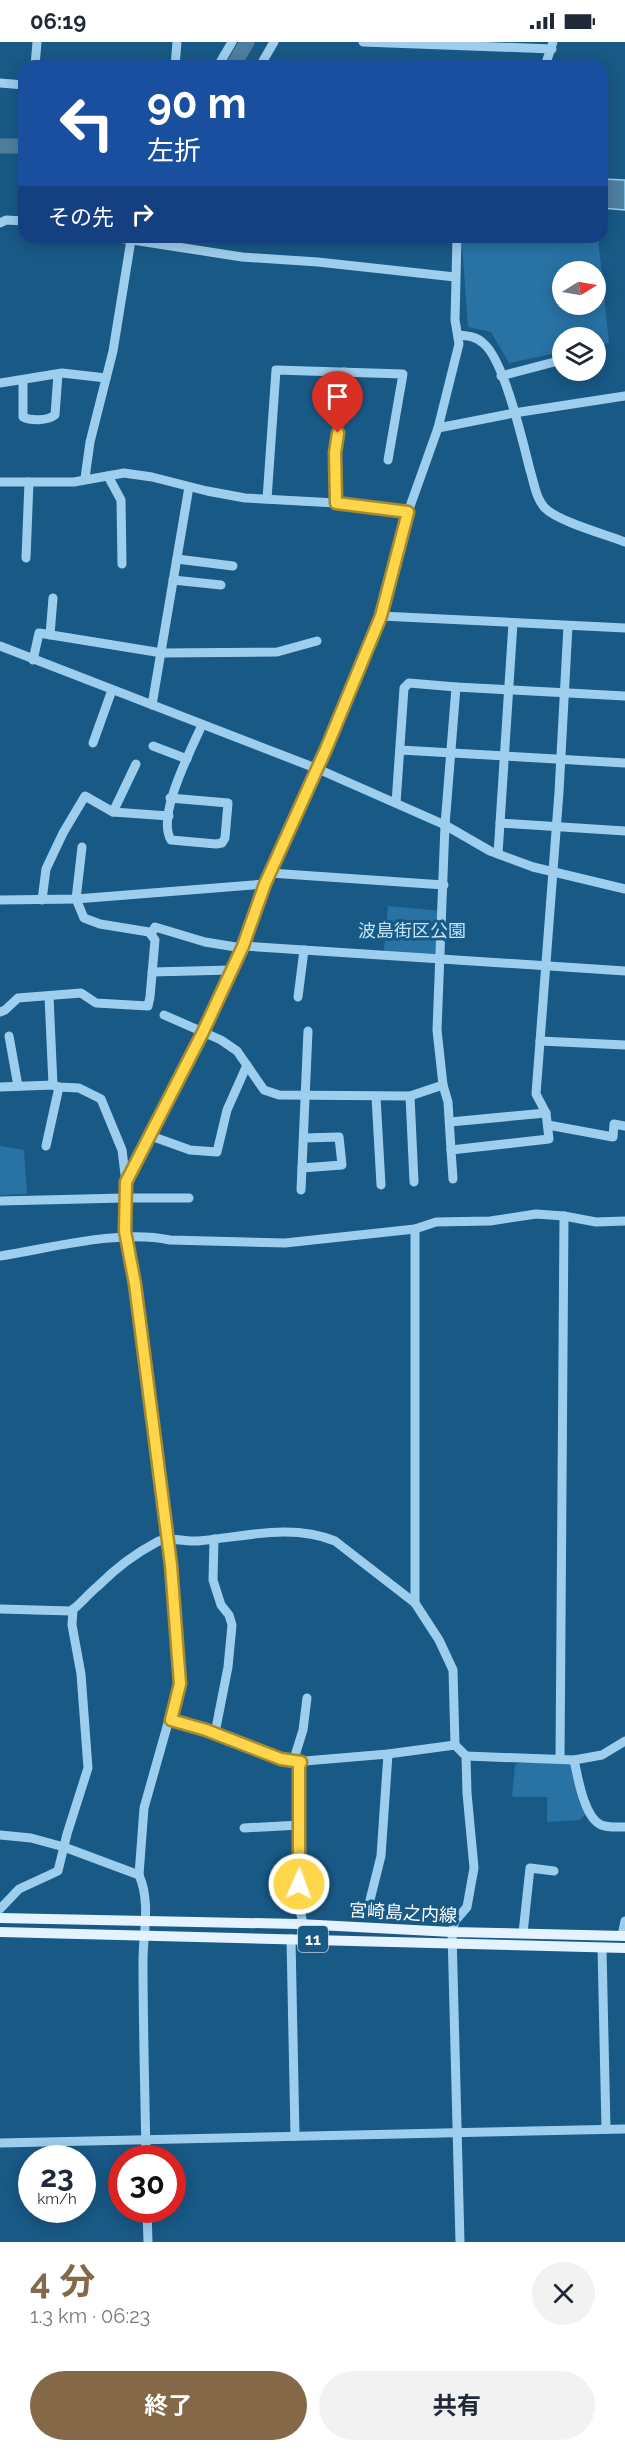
<!DOCTYPE html>
<html lang="ja">
<meta charset="utf-8">
<style>
:root{--surface:#fff;--page:#f2f2f3;--text:#1f2937;--muted:#747a83;--accent:#846847}
body{margin:0;font-family:Raleway,"Noto Sans JP",sans-serif;background:var(--page);color:var(--text);height:100vh;display:flex;flex-direction:column;font-size:22px;white-space:nowrap}
*{box-sizing:border-box;margin:0}
p{font-size:20px;color:var(--muted)}
.icon{flex:none;width:33px;height:33px;fill:none;stroke:currentColor;stroke-width:2;stroke-linecap:round;stroke-linejoin:round}
.map{position:relative;height:2200px;overflow:hidden}
.panel{display:flex;flex-direction:column;background:var(--surface);flex:1}
.panel>*{flex:none}
.hud{position:absolute;left:18px;top:18px;width:590px;height:183px;border-radius:18px;box-shadow:0 3px 15px #0003;background:#1a4fa0;color:#fff;overflow:hidden}
.needle{width:39px;rotate:79deg}
.tools{position:absolute;left:552px;top:219px;display:grid;gap:12px}
.tools a{display:grid;place-items:center;width:54px;height:54px;border-radius:50%;background:var(--surface);box-shadow:0 3px 15px #0003;font-size:30px}
.speed{position:absolute;left:18px;top:2103px;display:flex;gap:12px;font-size:30px;font-weight:700;text-align:center}
.speed>*{display:grid;place-content:center;width:78px;height:78px;border-radius:50%;background:var(--surface);box-shadow:0 3px 15px #0003;line-height:1}
.speed small{font-size:15px;font-weight:400}
.speed .limit{border:9px solid #d22;background:#fff;color:#111}
.pin{position:absolute;display:grid;place-items:center;width:51px;height:51px;color:#fff;margin:-62px -26px;border-radius:50% 50% 50% 0;rotate:-45deg;box-shadow:0 0 6px #0007}
.pin .icon{rotate:45deg}
.me{position:absolute;width:66px;margin:-33px;rotate:2deg;stroke-linejoin:round;filter:drop-shadow(0 0 4px #0008)}
.turn{display:flex;align-items:center;gap:21px;height:126px;padding:0 30px;font-size:27px}
.turn .icon{width:78px;height:78px;stroke-width:2.5}
.turn b{display:block;font-size:42px;line-height:51px}
.then{display:flex;align-items:center;height:57px;padding:0 30px;background:#0003;gap:12px;font-size:22px}
.round{display:grid;place-items:center;flex:none;width:63px;height:63px;border-radius:32px;background:var(--page)}
.summary{display:flex;align-items:center;justify-content:space-between;height:102px;padding:0 30px}
h1{font-size:36px;font-weight:700;line-height:45px;color:var(--accent)}
.primary-button{display:flex;gap:12px;margin-top:auto;padding:12px 30px}
.primary-button a{flex:1;height:69px;border-radius:36px;background:var(--accent);color:#fff;font-size:24px;font-weight:700;line-height:69px;text-align:center}
.primary-button a+a{background:var(--page);color:var(--text)}
.status{display:flex;justify-content:space-between;align-items:center;height:42px;padding:0 30px;background:var(--surface);direction:ltr}
.status svg{height:16px;fill:currentColor}
.map>svg:first-child{display:block}
</style>
<div class="status"><b>06:19</b><svg viewBox="0 0 49 12"><path d="M0 12V9h3v3zM5 12V6h3v6zM10 12V3h3v9zM15 12V0h3v12zM26 1h20v11H26zM47 4h2v5h-2z"/></svg></div>
<div class="map">
<svg width="625" height="2200" viewBox="0 0 625 2200">
<rect width="100%" height="100%" fill="#185986"/>
<!-- green -->
<g fill="#2873a4" fill-rule="evenodd">
<path d="M465,195H598L609,301L596,304V296H562V310L509,321L491,290L468,285L462,202ZM562,230H596V262H562Z"/>
<polygon points="388,864 440,869 436,914 384,909"/>
<polygon points="0,1104 24,1108 27,1152 0,1153"/>
<polygon points="519,1721 572,1721 579,1761 586,1772 580,1778 547,1780 547,1755 512,1755 515,1723"/>
</g>
<!-- water -->
<polygon fill="#4f7f9f" stroke="#91cbef" stroke-width="1.5" points="602,137 625,138 625,168 602,166"/>
<g fill="none" stroke-linecap="round" stroke-linejoin="round">
<!-- river -->
<g stroke="#4f7f9f" stroke-width="15">
<polyline points="233,24 247,0"/>
<polyline points="0,104 24,104"/>
</g>
<!-- minor -->
<g stroke="#9eceed" stroke-width="9">
<polyline points="363,0 552,7"/>
<polyline points="35,24 37,0"/>
<polyline points="175,24 177,0"/>
<polyline points="218,24 232,0"/>
<polyline points="260,24 274,0"/>
<polyline points="545,24 553,0"/>
<polyline points="0,41 24,43"/>
<polyline points="0,181 6,178 24,179"/>
<polyline points="113,195 242,215 318,220 455,235"/>
<path d="M458,293C467,294 476,294 483,301C504,317 523,401 530,428C534,441 536,457 545,466C557,479 607,493 625,500"/>
<polyline points="501,334 562,318"/>
<path d="M23,339V375C31,379 47,379 55,373L58,332"/>
<polyline points="0,341 62,331 106,336"/>
<polyline points="438,386 514,371 625,354"/>
<polyline points="108,434 121,458 122,522"/>
<polyline points="85,436 90,400 113,309 131,198"/>
<polyline points="0,440 74,440 124,431 152,435 207,449 245,456 336,461 408,470"/>
<polyline points="267,457 276,328 403,332 388,418"/>
<polyline points="336,461 335,411 344,330"/>
<polyline points="26,516 29,440"/>
<polyline points="177,517 233,524"/>
<polyline points="173,538 221,543"/>
<polyline points="381,574 625,586"/>
<polyline points="50,593 53,556"/>
<polyline points="0,604 318,727 445,783 490,809 533,825 625,847"/>
<polyline points="33,618 39,591 162,611 277,610 317,599"/>
<polyline points="152,663 189,445"/>
<polyline points="93,701 112,648"/>
<polyline points="153,704 187,717"/>
<polyline points="400,708 625,721"/>
<path d="M170,756L228,761L225,796L222,801L216,802L171,798C156,774 191,708 202,683"/>
<polyline points="396,761 404,646 409,641 456,645"/>
<polyline points="113,770 136,722"/>
<polyline points="500,781 625,789"/>
<polyline points="498,812 513,581"/>
<polyline points="270,831 444,843"/>
<polyline points="0,858 76,857 265,842"/>
<polyline points="42,858 46,827 63,791 85,754 113,770 169,774"/>
<polyline points="151,892 155,885 205,900 242,906"/>
<polyline points="243,904 625,929"/>
<polyline points="152,930 231,928"/>
<polyline points="49,954 53,1043"/>
<polyline points="298,955 304,908"/>
<polyline points="0,970 5,968 18,956 81,951 96,961 148,964 150,955 155,898 149,890 100,882 84,876 76,857 82,805"/>
<polyline points="164,973 221,998 237,1009 264,1048 279,1053 410,1054 443,1043"/>
<polyline points="9,994 18,1044"/>
<polyline points="540,999 625,1003"/>
<polyline points="0,1045 53,1043 59,1045 79,1046 101,1057 122,1108 126,1140 125,1189 135,1242 168,1497 179,1642 144,1766 139,1833"/>
<polyline points="410,1054 414,1140"/>
<polyline points="376,1055 381,1143"/>
<polyline points="450,1080 546,1071"/>
<polyline points="548,1083 613,1095 614,1082 625,1084"/>
<polyline points="151,1094 190,1108 217,1110 227,1068 247,1023"/>
<polyline points="46,1104 59,1045"/>
<polyline points="451,1108 448,1060 443,1043 437,988 445,783 456,645 625,654"/>
<polyline points="302,1126 342,1123 339,1095 304,1096"/>
<polyline points="453,1137 451,1108 549,1097 546,1071 536,1052 559,750 568,584"/>
<polyline points="126,1140 203,990 243,904 265,842 318,727 381,574 408,470 438,386 459,302 455,278 457,195"/>
<polyline points="301,1148 308,989"/>
<polyline points="0,1159 124,1156 189,1156"/>
<path d="M0,1214C51,1206 120,1187 170,1198L285,1201L415,1187L436,1180L490,1179L536,1172L564,1174L596,1180L625,1179"/>
<polyline points="214,1497 213,1538 221,1563 229,1573 232,1583 228,1625 215,1691"/>
<polyline points="415,1561 415,1187"/>
<path d="M0,1567L71,1569C81,1562 88,1552 98,1544C115,1527 136,1511 157,1500C169,1494 185,1500 198,1499C243,1495 291,1481 335,1499L415,1561L439,1598L453,1628L455,1703"/>
<polyline points="171,1678 206,1688 293,1720 388,1712 455,1703 466,1714 467,1751 474,1826 467,1865 455,1879 452,1890 460,2200"/>
<polyline points="466,1714 574,1718 602,1713 625,1699"/>
<polyline points="560,1717 564,1174"/>
<path d="M574,1718C578,1736 584,1775 601,1783C609,1786 617,1785 625,1785"/>
<polyline points="293,1720 303,1688 307,1656"/>
<polyline points="301,1720 299,1724 298,1858 303,1882"/>
<polyline points="244,1786 300,1783"/>
<path d="M0,1793L31,1796L64,1805L139,1833C151,1860 143,1891 143,1919C143,1985 145,2051 146,2116"/>
<polyline points="370,1858 381,1814 388,1712"/>
<polyline points="0,1867 19,1847 58,1829 67,1792 88,1726 81,1632 72,1583 73,1567"/>
<polyline points="523,1891 530,1826 554,1829"/>
<polyline points="622,1894 625,1879"/>
<polyline points="291,1897 295,2094"/>
<polyline points="602,1906 606,2087"/>
<polyline points="0,2101 625,2087"/>
<polyline points="147,2168 148,2200"/>
</g>
<!-- major -->
<g stroke="#e4f3ff" stroke-width="10">
<polyline points="0,1876 299,1882 452,1890 625,1894"/>
<polyline points="0,1890 625,1906"/>
</g>
</g>
<g fill="none" stroke-linecap="round" stroke-linejoin="round">
<!-- route casing -->
<g stroke="#a68a30" stroke-width="15">
<polyline id="route" points="299,1842 299,1724 301,1720 281,1717 206,1688 171,1678 180,1642 171,1523 135,1242 125,1189 126,1140 203,990 243,904 265,842 326,707 381,574 408,470 336,461 335,411 338,391"/>
</g>
<!-- route -->
<use href="#route" stroke="#ffd54a" stroke-width="10"/>
</g>
<g text-anchor="middle" stroke-width="6" stroke-linejoin="round" paint-order="stroke">
<!-- shield labels -->
<rect fill="#185986" stroke="#bacddb" stroke-width="1.5" x="298" y="1884" width="30" height="26" rx="4.5"/>
<g font-size="16" font-weight="bold" fill="#fff">
<text x="313" y="1903">11</text>
</g>
<!-- park labels -->
<g font-size="18" fill="#c4e4f9" stroke="#185986">
<text x="412" y="895">波島街区公園</text>
</g>
<!-- street labels -->
<g font-size="18" fill="#fff" stroke="#185986">
<text transform="translate(403 1871) rotate(3)" y="6">宮崎島之内線</text>
</g>
</g>
</svg>
<div class="tools">
<a><svg class="needle" viewBox="-14 -14 28 28"><path d="M0-13l5 13h-10z" fill="#e53935"/><path d="M0 13l5-13h-10z" fill="#747a83"/></svg></a>
<a><svg class="icon" aria-label="layers" viewBox="0 0 24 24"><path d="M12 4l9 5-9 5-9-5zM3 14l9 5 9-5"/></svg></a>
</div>
<div class="speed"><div>23<small>km/h</small></div><div class="limit">30</div></div>
<div class="pin" style="left:338px;top:391px;background:#d93025"><svg class="icon" aria-label="arrive" viewBox="0 0 24 24"><path d="M6 21V4h12l-3 4 3 4H6"/></svg></div>
<svg class="me" style="left:299px;top:1842px" viewBox="-20 -20 40 40"><circle r="17" fill="#ffd54a" stroke="#fff" stroke-width="3"/><path d="M0-11L8 9 0 5-8 9z" fill="#fff"/></svg>
<div class="hud">
<div class="turn"><svg class="icon" aria-label="left" viewBox="0 0 24 24"><path d="M17 20v-9H6M10 6l-5 5 5 5"/></svg><div><b>90 m</b>左折</div></div>
<div class="then">その先<svg class="icon" aria-label="right" viewBox="0 0 24 24"><path d="M7 20v-9h11M14 6l5 5-5 5"/></svg></div>
</div>
</div>
<section class="panel">
<div class="summary"><div><h1>4 分</h1><p>1.3 km · 06:23</p></div><a class="round"><svg class="icon" aria-label="close" viewBox="0 0 24 24"><path d="M6 6l12 12M18 6L6 18"/></svg></a></div>
<div class="primary-button"><a>終了</a><a>共有</a></div>
</section>
